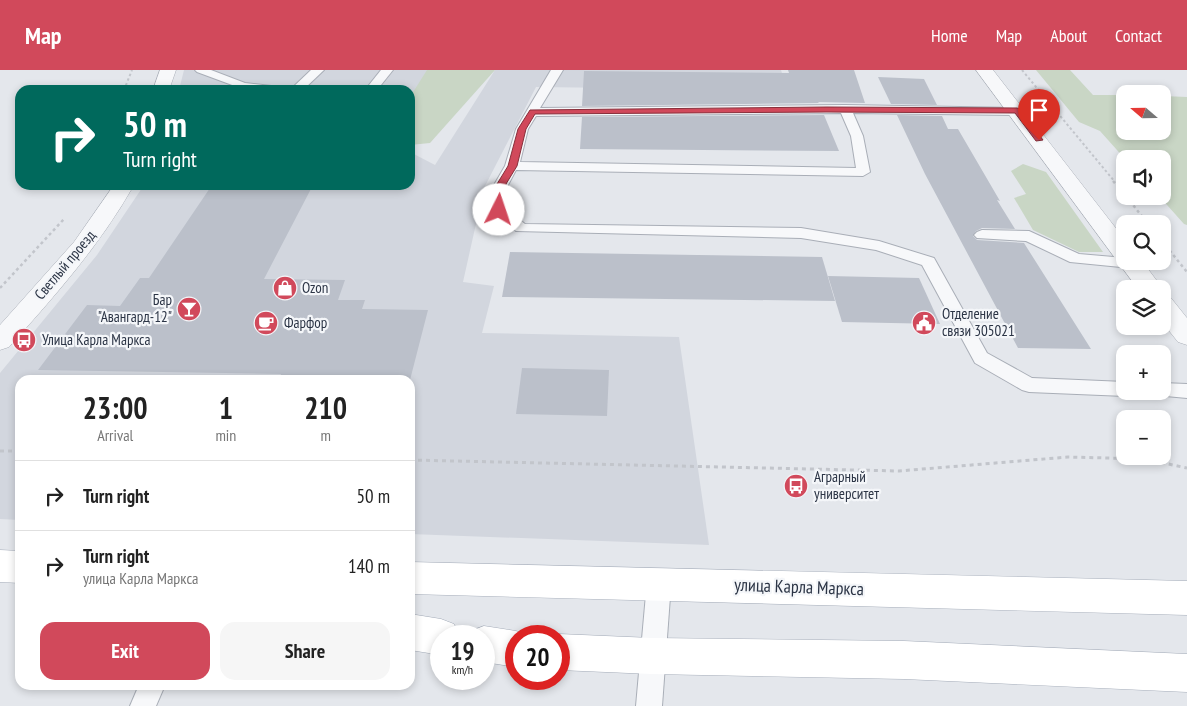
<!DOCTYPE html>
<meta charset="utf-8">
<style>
:root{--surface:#fff;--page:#f6f6f6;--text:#222;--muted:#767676;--line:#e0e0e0;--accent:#d1495b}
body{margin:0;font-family:"PT Sans Narrow",sans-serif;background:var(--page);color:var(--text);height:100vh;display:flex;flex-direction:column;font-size:19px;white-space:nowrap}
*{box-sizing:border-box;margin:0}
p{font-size:16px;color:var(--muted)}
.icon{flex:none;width:28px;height:28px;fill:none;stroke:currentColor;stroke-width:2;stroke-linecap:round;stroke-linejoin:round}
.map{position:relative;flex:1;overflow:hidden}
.details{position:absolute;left:15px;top:305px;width:400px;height:315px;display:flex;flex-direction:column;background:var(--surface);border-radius:15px;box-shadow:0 2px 8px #0003}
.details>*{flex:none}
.guide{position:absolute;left:15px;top:15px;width:400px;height:105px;border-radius:15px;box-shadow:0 2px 8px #0003;background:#00695c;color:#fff;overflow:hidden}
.needle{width:32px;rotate:290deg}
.tools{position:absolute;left:1116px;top:15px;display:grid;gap:10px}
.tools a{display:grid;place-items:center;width:55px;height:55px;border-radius:10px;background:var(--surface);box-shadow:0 2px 8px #0003;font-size:25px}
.speed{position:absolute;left:430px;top:555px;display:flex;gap:10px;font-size:25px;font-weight:700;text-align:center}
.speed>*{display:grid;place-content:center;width:65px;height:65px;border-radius:50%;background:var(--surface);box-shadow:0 2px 8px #0003;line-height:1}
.speed small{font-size:12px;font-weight:400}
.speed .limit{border:8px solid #d22;background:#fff;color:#111}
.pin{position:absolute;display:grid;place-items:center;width:42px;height:42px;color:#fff;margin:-51px -21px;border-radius:50% 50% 50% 0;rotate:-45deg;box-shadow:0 0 5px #0007}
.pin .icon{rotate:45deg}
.me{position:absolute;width:55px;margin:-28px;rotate:4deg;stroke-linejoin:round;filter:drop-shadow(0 0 4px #0008)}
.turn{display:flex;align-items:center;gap:18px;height:105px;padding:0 25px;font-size:22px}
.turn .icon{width:65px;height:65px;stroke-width:2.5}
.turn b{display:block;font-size:35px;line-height:42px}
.eta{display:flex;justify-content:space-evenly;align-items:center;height:85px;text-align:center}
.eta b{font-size:30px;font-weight:700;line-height:35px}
.primary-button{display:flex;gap:10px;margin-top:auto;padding:10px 25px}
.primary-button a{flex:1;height:58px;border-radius:15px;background:var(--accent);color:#fff;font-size:20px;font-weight:700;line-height:58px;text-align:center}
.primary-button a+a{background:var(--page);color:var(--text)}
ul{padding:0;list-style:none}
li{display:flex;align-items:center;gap:15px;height:70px;padding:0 25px;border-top:1px solid var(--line)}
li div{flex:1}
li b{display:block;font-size:19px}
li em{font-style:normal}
header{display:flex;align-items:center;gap:30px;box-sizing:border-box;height:70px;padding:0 25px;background:var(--accent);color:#fff}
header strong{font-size:24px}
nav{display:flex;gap:28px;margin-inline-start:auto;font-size:18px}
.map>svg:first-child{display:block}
</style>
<header>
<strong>Map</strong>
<nav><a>Home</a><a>Map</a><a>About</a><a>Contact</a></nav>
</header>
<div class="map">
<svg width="1187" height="636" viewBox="0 0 1187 636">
<rect width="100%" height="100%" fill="#e4e7ec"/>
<!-- built -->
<g fill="#d2d6de">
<polygon points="184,0 430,0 410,29 410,20 179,20"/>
<polygon points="495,0 781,0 787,20 536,17 484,118 463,212 494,216 482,263 679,267 709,475 410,464 410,310 20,310 20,450 0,449 0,303 97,185 144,115 410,115 410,82 435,95"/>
</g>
<!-- green -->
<g fill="#c9d6c5">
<polygon points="427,0 495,0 430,73 410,75 410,27"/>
<polygon points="1036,0 1070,0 1093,25 1125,25 1125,61 1162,61 1163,26 1187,27 1187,155 1184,154 1159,126 1162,126 1162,89 1125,89 1100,61 1079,52"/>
<polygon points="1023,94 1046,102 1103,182 1079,182 1033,160 1014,128 1026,124 1011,101"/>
</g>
<!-- building -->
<g fill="#bbc0ca">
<polygon points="788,0 854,0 865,33 818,32 819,33 582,36 584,1 789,3"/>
<polygon points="878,7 924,9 937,35 891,34"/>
<polygon points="824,45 839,81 580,79 582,47"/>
<polygon points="897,45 942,46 948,59 958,59 1000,131 997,130 1015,159 982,158 976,161 973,166 977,170 1024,173 1091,279 1018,278 925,104"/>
<polygon points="212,115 313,115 264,209 345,210 338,230 365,230 362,239 428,240 410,310 279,310 281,304 38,300 87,235 120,236 140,208 149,208"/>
<polygon points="510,182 822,187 835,231 502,227"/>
<polygon points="828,206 919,208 940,254 842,252"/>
<polygon points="522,298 609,300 607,346 516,344"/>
</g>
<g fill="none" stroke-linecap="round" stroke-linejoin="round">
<!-- service casing -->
<g stroke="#a9aeb7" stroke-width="2">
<g id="service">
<polygon points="195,0 211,0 245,13 280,17 286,20 243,19 197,2"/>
<polygon points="311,0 324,0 303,20 290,20"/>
<polygon points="381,0 393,0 377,20 365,20"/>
<path d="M551,0H563L540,38L845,35L1021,38L1023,41L1017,45L853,43L863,66L870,102L863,106L516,100L508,115L506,139L525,154L801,158L879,171L934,188L987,283L1032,308L1125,312V321H1133L1132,324L1125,326L1029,322L1022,320L975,293L922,195L876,180L801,168L516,161L492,140L494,115L505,96L516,59ZM841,43L851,66L856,98L520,92L528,59L536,46Z"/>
<polygon points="982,160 1029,161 1079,184 1125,188 1125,191 1138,191 1139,193 1137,197 1131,198 1070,192 1026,171 977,168 974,165 977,162"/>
<polygon points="1162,313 1187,314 1187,328 1155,325 1153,321 1162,321"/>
<polygon points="659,502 667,505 671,513 662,636 636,636 647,513 651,505"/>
<polygon points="139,615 165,615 156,636 130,636"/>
</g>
</g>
<!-- minor casing -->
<g stroke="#a9aeb7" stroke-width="1">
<g id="minor">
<polygon points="976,0 993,0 1125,170 1125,191 1142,191 1163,219 1162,220 1138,219"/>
<polygon points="1162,226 1171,228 1187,248 1187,275 1178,272 1162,252"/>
</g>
</g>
<!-- tertiary casing -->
<g stroke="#a9aeb7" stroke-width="1">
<g id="tertiary">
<polygon points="160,0 176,0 169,20 153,20"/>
<path d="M114,115H134C100,175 55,226 9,277L0,280V255L74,172Z"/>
</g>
</g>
<!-- primary casing -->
<g stroke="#a3abb8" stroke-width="1">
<g id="primary">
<polygon points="0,480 20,481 20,513 0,512"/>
<polygon points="410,492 1187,511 1187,545 410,524"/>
<polygon points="410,544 441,549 454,554 459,566 441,566 441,585 410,580"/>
<polygon points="484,556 516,561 529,566 516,566 516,597 484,592 484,566 469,566 471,561"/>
<polygon points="559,564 652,568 904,571 1187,584 1187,622 904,609 652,604 559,600 559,566 553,566"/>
</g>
</g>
<!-- path-far2 -->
<g stroke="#c2c5cb" stroke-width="2" stroke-dasharray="2.5 2.5" stroke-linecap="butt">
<polyline points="1022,0 1115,112"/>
<polyline points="124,20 132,0"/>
</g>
<!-- path-far1 -->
<g stroke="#c2c5cb" stroke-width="2.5" stroke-dasharray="3 3" stroke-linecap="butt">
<polyline points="1113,111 1125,125"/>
<polyline points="1126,126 1148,154"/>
<polyline points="1162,171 1187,202"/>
<polyline points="0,218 64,149"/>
</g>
<!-- path -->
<g stroke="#c2c5cb" stroke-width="3" stroke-dasharray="4 4" stroke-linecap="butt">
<polyline points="0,381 20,381"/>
<polyline points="410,390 899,401 1068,387 1145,389 1187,398"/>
</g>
<!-- service -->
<use href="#service" fill="#f7f8fa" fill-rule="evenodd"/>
<!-- minor -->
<use href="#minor" fill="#f7f8fa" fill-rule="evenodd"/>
<!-- tertiary -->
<use href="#tertiary" fill="#f7f8fa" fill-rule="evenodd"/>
<!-- primary -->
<use href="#primary" fill="#fff" fill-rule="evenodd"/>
</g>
<!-- route -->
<polygon fill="#d1495b" stroke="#882f3b" points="827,37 1017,38 1020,39 1043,70 1036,71 1015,43 827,42 535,44 526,59 517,96 506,114 504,140 499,143 495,140 497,114 508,96 518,59 530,40"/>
<!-- icons -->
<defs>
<g id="shop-disc" transform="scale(1.25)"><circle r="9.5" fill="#d1495b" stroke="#f4f6f9"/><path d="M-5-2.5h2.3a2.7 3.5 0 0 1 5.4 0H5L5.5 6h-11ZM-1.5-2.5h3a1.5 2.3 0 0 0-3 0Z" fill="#fff"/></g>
<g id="bar-disc" transform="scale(1.25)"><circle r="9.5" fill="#d1495b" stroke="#f4f6f9"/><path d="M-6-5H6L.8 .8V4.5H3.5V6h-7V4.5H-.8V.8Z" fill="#fff"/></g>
<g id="cafe-disc" transform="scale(1.25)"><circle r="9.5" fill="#d1495b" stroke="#f4f6f9"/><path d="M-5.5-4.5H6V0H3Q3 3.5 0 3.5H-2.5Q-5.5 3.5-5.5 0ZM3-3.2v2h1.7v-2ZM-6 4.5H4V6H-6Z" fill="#fff"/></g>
<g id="civic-disc" transform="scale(1.25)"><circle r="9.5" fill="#d1495b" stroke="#f4f6f9"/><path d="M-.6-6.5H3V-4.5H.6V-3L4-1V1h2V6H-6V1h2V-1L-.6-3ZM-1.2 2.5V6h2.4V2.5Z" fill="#fff"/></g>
<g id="bus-disc" transform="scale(1.25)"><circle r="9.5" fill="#d1495b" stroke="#f4f6f9"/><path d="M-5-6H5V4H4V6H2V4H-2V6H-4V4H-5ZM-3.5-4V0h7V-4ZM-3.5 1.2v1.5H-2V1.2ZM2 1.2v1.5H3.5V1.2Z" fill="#fff"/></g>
</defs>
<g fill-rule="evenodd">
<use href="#shop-disc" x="285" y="218"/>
<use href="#bar-disc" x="189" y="239"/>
<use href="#cafe-disc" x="266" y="253"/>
<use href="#civic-disc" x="924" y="253"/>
<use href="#bus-disc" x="24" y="270"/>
<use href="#bus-disc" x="796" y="416"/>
</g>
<g text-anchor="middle" stroke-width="4.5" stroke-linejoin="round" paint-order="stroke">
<!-- street labels -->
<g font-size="15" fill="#2b3445" stroke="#f4f6f9">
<text transform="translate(65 195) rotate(-50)" y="5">Светлый проезд</text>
</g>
<!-- poi labels -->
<g font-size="15" fill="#2b3445" stroke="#f4f6f9" text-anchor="start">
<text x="302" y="223">Ozon</text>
<text x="172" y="235" text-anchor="end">Бар<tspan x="172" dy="17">"Авангард-12"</tspan></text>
<text x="942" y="249">Отделение<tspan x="942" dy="17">связи 305021</tspan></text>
<text x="284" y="258">Фарфор</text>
<text x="42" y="275">Улица Карла Маркса</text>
<text x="814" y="412">Аграрный<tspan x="814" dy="17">университет</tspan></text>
</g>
<!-- near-street labels -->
<g font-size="18" fill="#2b3445" stroke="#f4f6f9">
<text transform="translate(799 517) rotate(2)" y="6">улица Карла Маркса</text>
</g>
</g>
</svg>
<div class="tools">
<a><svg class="needle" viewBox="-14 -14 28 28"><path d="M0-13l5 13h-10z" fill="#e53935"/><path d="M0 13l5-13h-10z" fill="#767676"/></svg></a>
<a><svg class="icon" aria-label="sound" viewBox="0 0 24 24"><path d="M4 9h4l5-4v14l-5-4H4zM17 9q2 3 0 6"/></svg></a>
<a><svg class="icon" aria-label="search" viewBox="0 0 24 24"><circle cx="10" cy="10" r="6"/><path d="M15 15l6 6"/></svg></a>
<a><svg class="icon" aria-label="layers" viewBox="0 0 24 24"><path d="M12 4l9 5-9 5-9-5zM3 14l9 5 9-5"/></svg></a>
<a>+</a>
<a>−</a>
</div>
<div class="speed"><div>19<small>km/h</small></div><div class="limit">20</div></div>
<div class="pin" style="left:1039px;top:70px;background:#d93025"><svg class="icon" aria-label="arrive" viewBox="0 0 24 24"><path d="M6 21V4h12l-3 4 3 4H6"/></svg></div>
<svg class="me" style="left:499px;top:140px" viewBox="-20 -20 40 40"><circle r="19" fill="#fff"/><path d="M0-13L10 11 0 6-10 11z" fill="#d1495b"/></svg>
<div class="guide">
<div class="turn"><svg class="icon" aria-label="right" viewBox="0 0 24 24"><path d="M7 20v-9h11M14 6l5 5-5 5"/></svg><div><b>50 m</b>Turn right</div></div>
</div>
<section class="details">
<div class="eta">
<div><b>23:00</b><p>Arrival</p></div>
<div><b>1</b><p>min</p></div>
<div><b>210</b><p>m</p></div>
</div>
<ul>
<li><svg class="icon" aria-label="right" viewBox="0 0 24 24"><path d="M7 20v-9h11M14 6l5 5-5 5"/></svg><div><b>Turn right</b></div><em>50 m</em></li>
<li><svg class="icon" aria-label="right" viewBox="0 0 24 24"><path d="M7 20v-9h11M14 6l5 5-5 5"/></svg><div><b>Turn right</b><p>улица Карла Маркса</p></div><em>140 m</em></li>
</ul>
<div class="primary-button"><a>Exit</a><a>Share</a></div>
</section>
</div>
